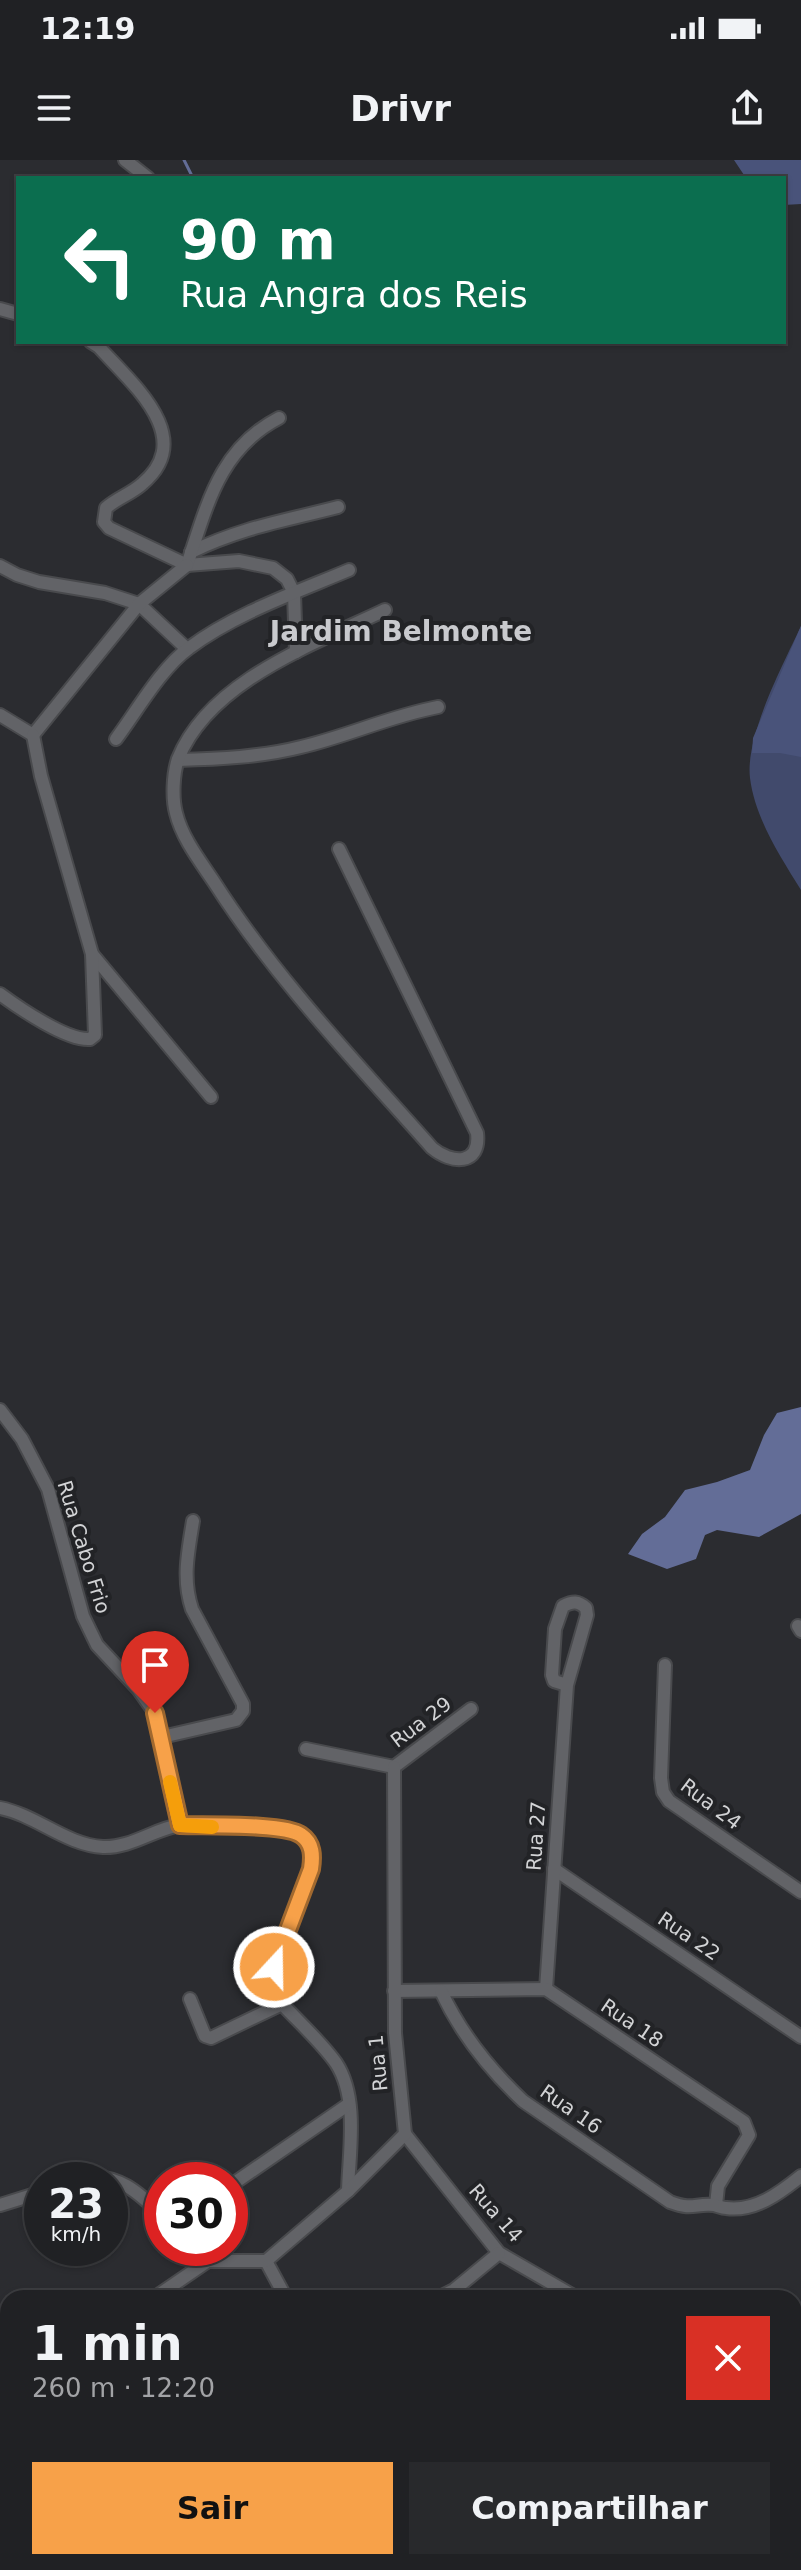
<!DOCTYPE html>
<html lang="pt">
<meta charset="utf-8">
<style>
:root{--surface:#202124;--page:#28292c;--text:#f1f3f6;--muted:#a2a3a6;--line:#3d3e41;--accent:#f7a149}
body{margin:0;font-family:"DejaVu Sans",sans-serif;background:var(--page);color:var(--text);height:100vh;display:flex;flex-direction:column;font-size:30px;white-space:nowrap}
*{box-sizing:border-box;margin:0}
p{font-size:26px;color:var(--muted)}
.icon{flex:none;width:44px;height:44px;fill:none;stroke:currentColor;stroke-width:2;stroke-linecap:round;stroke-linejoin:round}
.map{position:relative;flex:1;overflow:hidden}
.drawer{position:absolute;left:0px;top:2130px;width:802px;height:280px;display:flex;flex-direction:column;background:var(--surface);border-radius:24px 24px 0 0;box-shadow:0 2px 6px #0004,0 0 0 2px var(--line)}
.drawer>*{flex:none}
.banner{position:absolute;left:16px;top:16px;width:770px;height:168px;border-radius:0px;box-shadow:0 2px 6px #0004,0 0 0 2px var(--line);background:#0b6e4f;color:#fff;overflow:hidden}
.speed{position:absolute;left:24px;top:2002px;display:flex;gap:16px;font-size:40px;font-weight:700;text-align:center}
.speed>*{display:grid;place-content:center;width:104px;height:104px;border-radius:50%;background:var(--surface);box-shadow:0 2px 6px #0004,0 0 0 2px var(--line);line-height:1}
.speed small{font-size:20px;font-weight:400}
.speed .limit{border:12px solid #d22;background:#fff;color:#111}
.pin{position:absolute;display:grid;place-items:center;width:68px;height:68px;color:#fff;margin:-82px -34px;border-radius:50% 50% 50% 0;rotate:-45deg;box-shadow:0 0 8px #0007}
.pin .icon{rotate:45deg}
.me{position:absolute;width:88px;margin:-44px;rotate:21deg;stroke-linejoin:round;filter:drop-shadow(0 0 6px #0008)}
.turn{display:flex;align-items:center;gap:28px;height:168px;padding:0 32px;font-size:36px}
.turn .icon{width:104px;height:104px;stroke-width:2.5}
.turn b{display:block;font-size:56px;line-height:68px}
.round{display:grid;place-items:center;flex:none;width:84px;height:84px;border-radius:0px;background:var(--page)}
.overview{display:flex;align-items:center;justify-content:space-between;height:136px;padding:0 32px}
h1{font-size:48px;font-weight:700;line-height:60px}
.primary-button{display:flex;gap:16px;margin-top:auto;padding:16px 32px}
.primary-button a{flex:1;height:92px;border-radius:0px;background:var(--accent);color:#111;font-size:32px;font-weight:700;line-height:92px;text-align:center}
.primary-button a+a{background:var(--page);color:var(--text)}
.status{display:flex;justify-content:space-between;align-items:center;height:56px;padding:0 40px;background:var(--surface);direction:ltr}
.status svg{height:22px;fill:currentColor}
header{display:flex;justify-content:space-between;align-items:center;height:104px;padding:0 32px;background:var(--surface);font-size:36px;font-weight:700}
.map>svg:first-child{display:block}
</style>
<div class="status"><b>12:19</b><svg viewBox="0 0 49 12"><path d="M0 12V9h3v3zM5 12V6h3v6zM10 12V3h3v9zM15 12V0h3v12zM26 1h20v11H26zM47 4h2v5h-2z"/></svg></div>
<header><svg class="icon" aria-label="menu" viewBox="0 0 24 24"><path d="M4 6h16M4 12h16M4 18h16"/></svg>Drivr<svg class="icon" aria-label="share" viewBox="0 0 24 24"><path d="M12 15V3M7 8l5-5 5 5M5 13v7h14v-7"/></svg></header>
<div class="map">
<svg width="801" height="2410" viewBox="0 0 801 2410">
<rect width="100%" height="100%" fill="#2b2c30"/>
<!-- green -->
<path fill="#414a6c" d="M801,466V730C780,696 755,658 750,618C745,576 783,505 801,466Z"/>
<!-- forest -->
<g fill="#49537a">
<polygon points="734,0 801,0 801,44 784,45 784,18 746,18"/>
<polygon points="801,466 801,597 780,593 752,593 753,578"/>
</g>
<!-- water -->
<polygon fill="#636d97" points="801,1247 801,1354 759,1377 717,1370 705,1375 696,1399 667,1409 628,1394 642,1374 665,1357 685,1330 717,1322 750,1310 764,1275 777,1253"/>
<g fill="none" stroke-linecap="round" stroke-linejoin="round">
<!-- stream -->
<polyline stroke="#636d97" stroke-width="3" points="184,0 193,18"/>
<!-- minor casing -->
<g stroke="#494a4d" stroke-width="16">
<g id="minor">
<polyline points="125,0 148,18"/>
<polyline points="0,149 18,154"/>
<path d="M91,182L99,187C131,223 198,277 142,324C131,334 117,338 106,348L104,362L109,368L187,405L239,401L273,408L287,419L294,433L296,492"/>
<path d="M191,392C243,367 284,361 338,347"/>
<path d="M187,405C207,346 219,289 279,258"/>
<polyline points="0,406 17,415 39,422 105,433 139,444 187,489"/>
<polyline points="0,555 33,575"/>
<polyline points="33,575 139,444 187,405"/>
<path d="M116,579C137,551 161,508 189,488C234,454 297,432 349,410"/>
<path d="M178,600C219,599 261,597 301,587C348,576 390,556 438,547"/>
<path d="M339,689L477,973C481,1006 451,1004 432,988C356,902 276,819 214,722C200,701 182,678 176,653C172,638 173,614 178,599C209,521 314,484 385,450"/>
<polyline points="92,794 211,937"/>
<path d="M0,834C19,848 67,881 90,879L95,875L92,794L41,616L33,575"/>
<polyline points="0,1250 22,1279 48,1329 83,1456 97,1485 138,1529 155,1553 180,1665"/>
<polyline points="798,1466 801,1471"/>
<polyline points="665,1505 661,1618 663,1632 669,1641 801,1732"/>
<path d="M162,1577L236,1560L243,1551V1544L192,1449C182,1419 188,1392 193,1361"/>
<polyline points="306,1589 394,1607"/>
<polyline points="394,1607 471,1549"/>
<path d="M0,1648C36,1655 66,1685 103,1687C131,1688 154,1669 180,1665C193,1663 287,1668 297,1672C312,1679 313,1695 311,1709L274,1807C272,1822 273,1831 282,1844C300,1863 321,1882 336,1903C359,1938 349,1992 348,2031"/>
<polyline points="554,1709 801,1877"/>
<path d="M546,1829L567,1525L587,1455L586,1448C578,1441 573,1441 563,1446L555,1469L552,1515L554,1521L567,1525"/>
<polyline points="394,1831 546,1829 744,1962 749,1975 718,2026 716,2045"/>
<path d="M441,1831C461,1874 489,1909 523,1941L670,2042C694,2051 694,2043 714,2045C718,2046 722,2048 726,2048C755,2052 780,2033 801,2016"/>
<polyline points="190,1839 205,1876 211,1878 282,1844"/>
<polyline points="405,1974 499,2093 577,2138"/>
<path d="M83,2020C115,2010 141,2034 162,2056"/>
<polyline points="230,2026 349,1944"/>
<polyline points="0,2045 42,2032"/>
<polyline points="195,2088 208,2101"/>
<polyline points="266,2101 286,2138"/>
<polyline points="154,2138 208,2101 266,2101 348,2031 405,1974 395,1873 394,1607"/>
<polyline points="438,2138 454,2130 499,2093"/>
<polyline points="0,2196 8,2197"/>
<polyline points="794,2196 801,2189"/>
<polyline points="794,2261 801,2267"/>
<polyline points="0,2293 8,2286"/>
<polyline points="0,2363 8,2373"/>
<polyline points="30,2402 36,2410"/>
<polyline points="756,2402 773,2410"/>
<polyline points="108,2410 118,2402"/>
<polyline points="271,2410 280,2402"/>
<polyline points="516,2410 525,2402"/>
</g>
</g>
<!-- minor -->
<use href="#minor" stroke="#626367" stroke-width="12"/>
</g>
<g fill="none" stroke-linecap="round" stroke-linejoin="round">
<!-- route casing -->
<g stroke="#a1692f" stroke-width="20">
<path id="route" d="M155,1553L180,1665C204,1666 285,1663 301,1675C313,1683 313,1696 311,1709L274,1807"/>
</g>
<!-- route -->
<use href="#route" stroke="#f7a149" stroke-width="14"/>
<!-- slow -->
<polyline stroke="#f59e0b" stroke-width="14" points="170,1622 180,1665 212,1667"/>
</g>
<g text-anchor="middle" stroke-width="8" stroke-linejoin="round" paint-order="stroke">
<!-- street labels -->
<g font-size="20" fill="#d2d3d5" stroke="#222326">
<text transform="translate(84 1387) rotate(73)" y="7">Rua Cabo Frio</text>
<text transform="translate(421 1562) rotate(-37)" y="7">Rua 29</text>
<text transform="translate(711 1644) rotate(37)" y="7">Rua 24</text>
<text transform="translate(536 1676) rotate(-86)" y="7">Rua 27</text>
<text transform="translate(689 1776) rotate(34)" y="7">Rua 22</text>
<text transform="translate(632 1863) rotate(34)" y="7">Rua 18</text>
<text transform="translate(378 1903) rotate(-95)" y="7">Rua 1</text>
<text transform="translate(571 1949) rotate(35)" y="7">Rua 16</text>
<text transform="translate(496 2053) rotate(49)" y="7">Rua 14</text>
</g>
<!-- district labels -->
<g font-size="28" font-weight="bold" fill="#c9cace" stroke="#222326">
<text x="401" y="481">Jardim Belmonte</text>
</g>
</g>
</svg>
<div class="speed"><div>23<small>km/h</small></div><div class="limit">30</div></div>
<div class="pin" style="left:155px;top:1553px;background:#d93025"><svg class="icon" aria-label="arrive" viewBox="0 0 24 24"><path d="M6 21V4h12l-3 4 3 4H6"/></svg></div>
<svg class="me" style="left:274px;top:1807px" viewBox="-20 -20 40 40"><circle r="17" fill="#f7a149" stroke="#fff" stroke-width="3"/><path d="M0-11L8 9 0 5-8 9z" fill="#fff"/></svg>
<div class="banner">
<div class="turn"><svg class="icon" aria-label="left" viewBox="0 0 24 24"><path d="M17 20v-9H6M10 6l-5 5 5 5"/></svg><div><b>90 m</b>Rua Angra dos Reis</div></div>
</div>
<section class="drawer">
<div class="overview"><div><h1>1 min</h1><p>260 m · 12:20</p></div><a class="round" style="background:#d93025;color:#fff"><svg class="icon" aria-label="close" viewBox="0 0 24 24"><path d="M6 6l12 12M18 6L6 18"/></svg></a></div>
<div class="primary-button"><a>Sair</a><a>Compartilhar</a></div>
</section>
</div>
